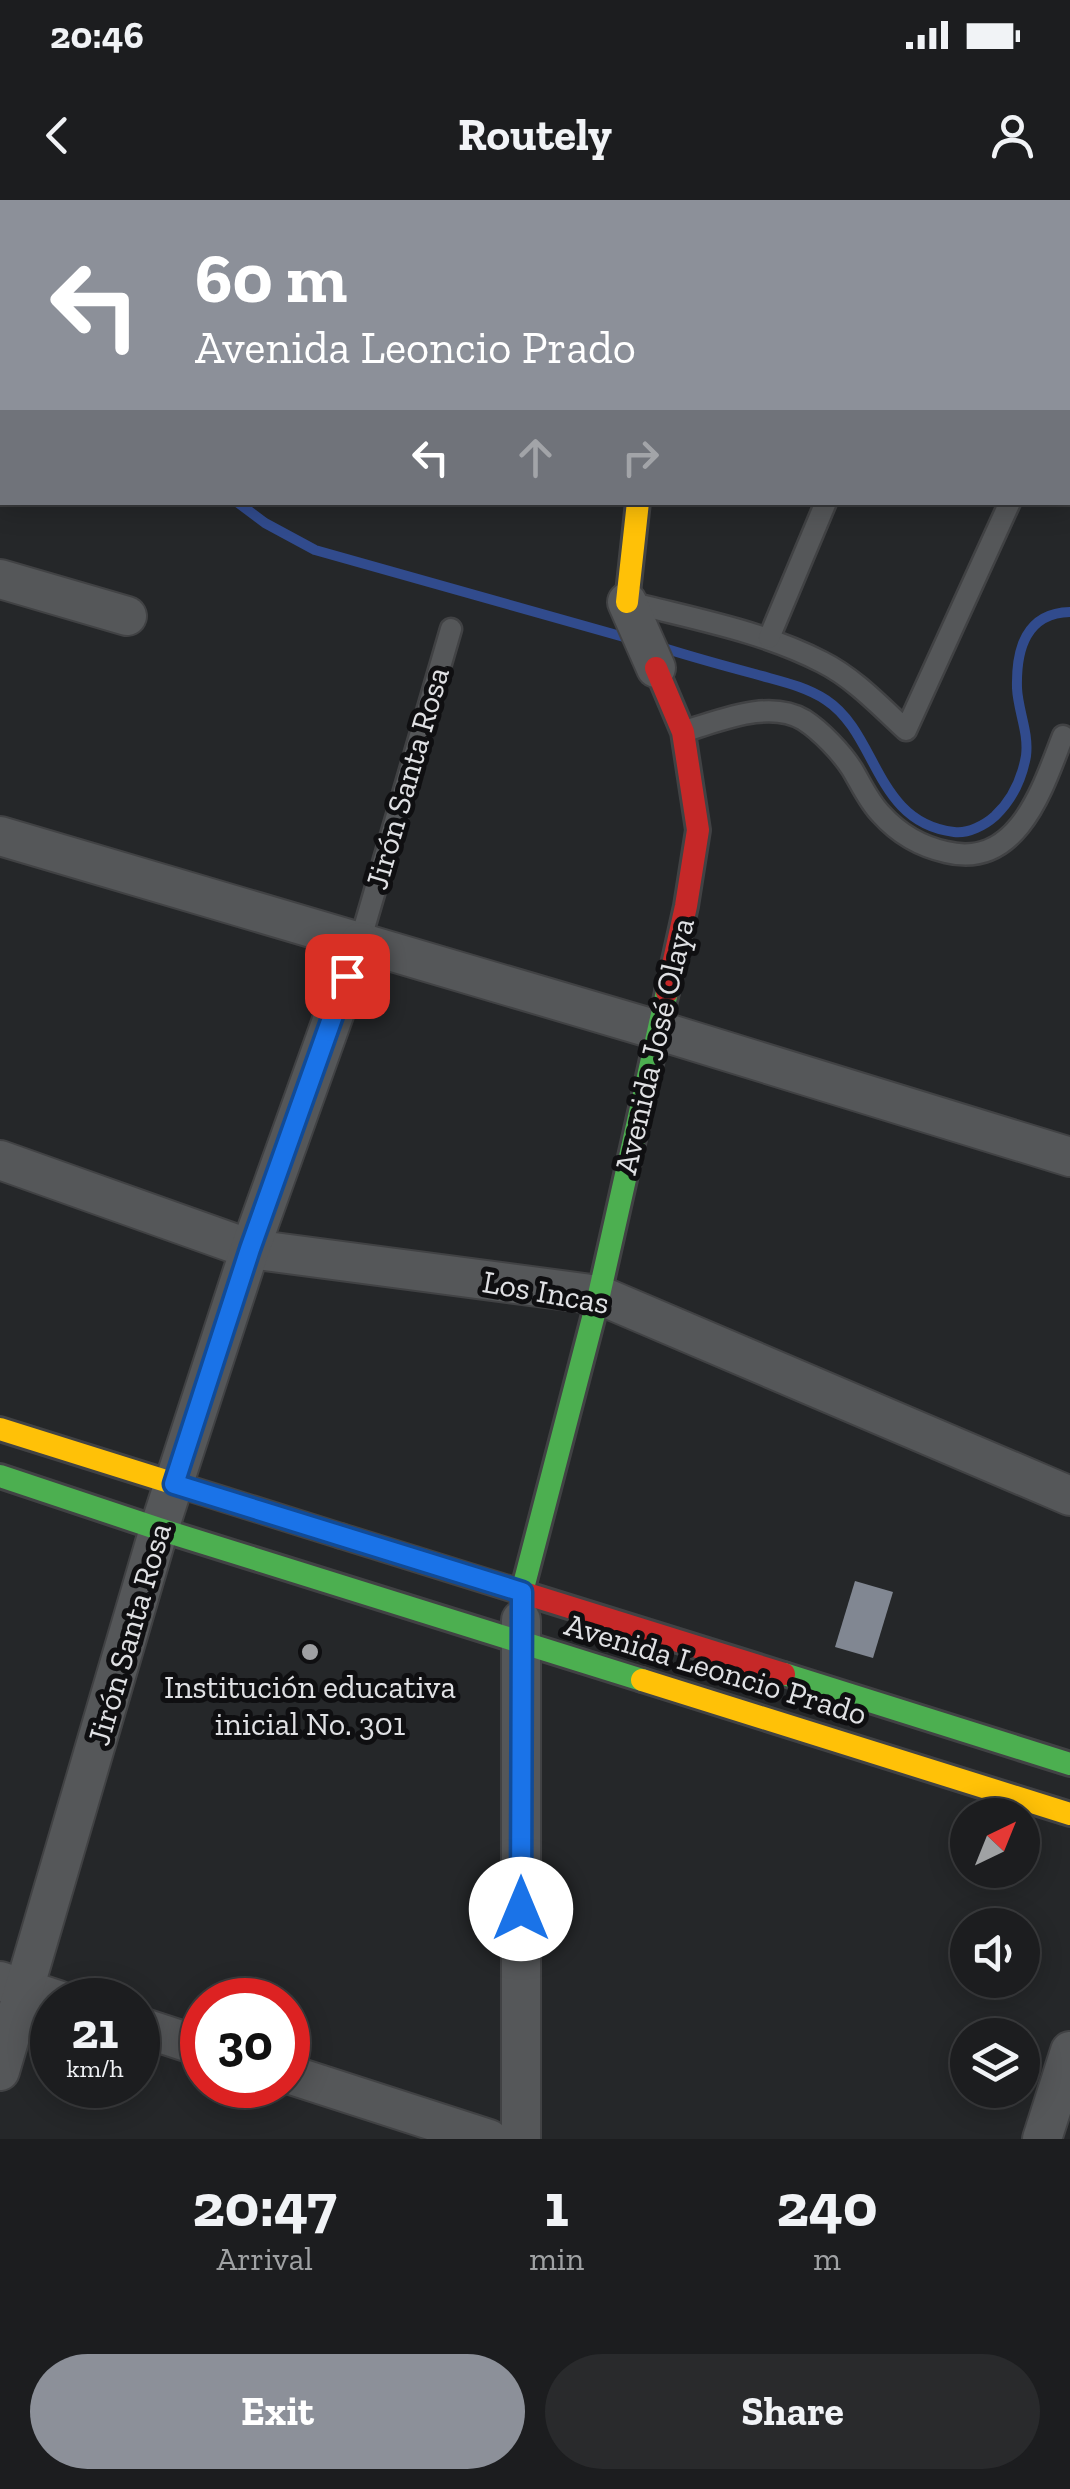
<!DOCTYPE html>
<meta charset="utf-8">
<style>
:root{--surface:#1c1d1f;--page:#292a2c;--text:#f1f3f6;--muted:#a0a2a4;--line:#3a3b3d;--accent:#8c9099}
body{margin:0;font-family:"Zilla Slab",serif;background:var(--page);color:var(--text);height:100vh;display:flex;flex-direction:column;font-size:38px;white-space:nowrap}
*{box-sizing:border-box;margin:0}
p{font-size:32px;color:var(--muted)}
.icon{flex:none;width:55px;height:55px;fill:none;stroke:currentColor;stroke-width:2;stroke-linecap:round;stroke-linejoin:round}
.map{position:relative;height:1939px;overflow:hidden}
.details{display:flex;flex-direction:column;background:var(--surface);flex:1}
.details>*{flex:none}
.top-card{position:absolute;left:0px;top:0px;width:1070px;height:305px;box-shadow:0 5px 25px #0003,0 0 0 2px var(--line);background:#8c9099;color:#fff;overflow:hidden}
.needle{width:65px;rotate:43deg}
.fabs{position:absolute;left:950px;top:1598px;display:grid;gap:20px}
.fabs a{display:grid;place-items:center;width:90px;height:90px;border-radius:50%;background:var(--surface);box-shadow:0 5px 25px #0003,0 0 0 2px var(--line);font-size:50px}
.speed{position:absolute;left:30px;top:1778px;display:flex;gap:20px;font-size:50px;font-weight:700;text-align:center}
.speed>*{display:grid;place-content:center;width:130px;height:130px;border-radius:50%;background:var(--surface);box-shadow:0 5px 25px #0003,0 0 0 2px var(--line);line-height:1}
.speed small{font-size:25px;font-weight:400}
.speed .limit{border:15px solid #d22;background:#fff;color:#111}
.pin{position:absolute;display:grid;place-items:center;width:85px;height:85px;color:#fff;margin:-42px;border-radius:20px;box-shadow:0 5px 15px #0006}
.me{position:absolute;width:110px;margin:-55px;rotate:0deg;stroke-linejoin:round;filter:drop-shadow(0 0 8px #0008)}
.turn{display:flex;align-items:center;gap:35px;height:210px;padding:0 30px;font-size:45px}
.turn .icon{width:130px;height:130px;stroke-width:2.5}
.turn b{display:block;font-size:70px;line-height:85px}
.lanes{display:flex;align-items:center;height:95px;padding:0 30px;background:#0003;justify-content:center;gap:50px;direction:ltr}
.lanes .off{opacity:.35}
.eta{display:flex;justify-content:space-evenly;align-items:center;height:170px;text-align:center}
.eta b{font-size:60px;font-weight:700;line-height:70px}
.cta{display:flex;gap:20px;margin-top:auto;padding:20px 30px}
.cta a{flex:1;height:115px;border-radius:60px;background:var(--accent);color:#fff;font-size:40px;font-weight:700;line-height:115px;text-align:center}
.cta a+a{background:var(--page);color:var(--text)}
.status{display:flex;justify-content:space-between;align-items:center;height:70px;padding:0 50px;background:var(--surface);direction:ltr}
.status svg{height:28px;fill:currentColor}
header{display:flex;justify-content:space-between;align-items:center;height:130px;padding:0 30px;background:var(--surface);font-size:45px;font-weight:700}
.map>svg:first-child{display:block}
</style>
<div class="status"><b>20:46</b><svg viewBox="0 0 49 12"><path d="M0 12V9h3v3zM5 12V6h3v6zM10 12V3h3v9zM15 12V0h3v12zM26 1h20v11H26zM47 4h2v5h-2z"/></svg></div>
<header><svg class="icon" aria-label="back" viewBox="0 0 24 24"><path d="M15 5l-7 7 7 7"/></svg>Routely<svg class="icon" aria-label="person" viewBox="0 0 24 24"><circle cx="12" cy="8" r="4"/><path d="M4 21q1-7 8-7t8 7"/></svg></header>
<div class="map">
<svg width="1070" height="1939" viewBox="0 0 1070 1939">
<rect width="100%" height="100%" fill="#252729"/>
<g fill="none" stroke-linecap="round" stroke-linejoin="round">
<!-- stream -->
<g stroke="#314b8d" stroke-width="10">
<polyline points="47,0 54,2"/>
<polyline points="237,302 265,323 315,350 631,439"/>
<path d="M667,449C696,458 725,466 755,474C779,481 805,486 826,500C878,534 875,623 954,632C968,634 985,625 995,616C1012,600 1022,578 1026,556C1029,532 1018,511 1017,488C1016,449 1026,413 1070,412"/>
</g>
</g>
<!-- building -->
<polygon fill="#818792" points="855,1381 893,1392 873,1458 835,1447"/>
<g fill="none" stroke-linecap="round" stroke-linejoin="round">
<!-- lane casing -->
<g stroke="#414244" stroke-width="25">
<g id="lane">
<polyline points="739,0 745,2"/>
<polyline points="1068,140 1070,141"/>
<polyline points="1068,177 1070,171"/>
<path d="M629,402C694,419 762,431 822,462C854,478 880,506 906,530L1010,302"/>
<polyline points="769,438 826,302"/>
<path d="M685,531C720,521 769,499 804,520C821,531 841,552 852,569C861,584 869,602 881,614C899,634 919,646 946,652C1018,670 1043,587 1063,536"/>
<polyline points="360,742 451,429"/>
</g>
</g>
<!-- street casing -->
<g stroke="#414244" stroke-width="42">
<g id="street">
<polyline points="278,0 289,2"/>
<polyline points="0,379 127,416"/>
<polyline points="627,402 656,468"/>
<polyline points="0,636 657,830 1070,957"/>
<polyline points="0,960 250,1049 599,1095 1070,1296"/>
<polyline points="0,1781 58,1800"/>
<polyline points="138,1826 202,1847"/>
<polyline points="0,1871 159,1329 250,1049 360,742"/>
<polyline points="288,1874 489,1939"/>
<polyline points="521,1939 521,1420"/>
<polyline points="1042,1939 1070,1851"/>
</g>
</g>
<!-- fast casing -->
<g stroke="#414244" stroke-width="28">
<g id="fast">
<polyline points="692,2 693,0"/>
<polyline points="0,1276 159,1329 642,1480"/>
<polyline points="522,1392 599,1095 667,792"/>
<polyline points="784,1474 1070,1564"/>
</g>
</g>
<!-- slow casing -->
<g stroke="#414244" stroke-width="28">
<g id="slow">
<polyline points="627,402 638,302"/>
<polyline points="0,1229 341,1336"/>
<polyline points="642,1480 1070,1614"/>
</g>
</g>
<!-- jam casing -->
<g stroke="#414244" stroke-width="28">
<g id="jam">
<polyline points="656,468 683,532 698,630 686,706 667,792"/>
<polyline points="341,1336 784,1474"/>
</g>
</g>
<!-- lane -->
<use href="#lane" stroke="#555759" stroke-width="20"/>
<!-- street -->
<use href="#street" stroke="#555759" stroke-width="38"/>
<!-- fast -->
<use href="#fast" stroke="#4caf50" stroke-width="22"/>
<!-- slow -->
<use href="#slow" stroke="#ffc107" stroke-width="22"/>
<!-- jam -->
<use href="#jam" stroke="#c62828" stroke-width="22"/>
</g>
<g fill="none" stroke-linecap="round" stroke-linejoin="round">
<!-- route casing -->
<g stroke="#114b97" stroke-width="25">
<polyline id="route" points="347,776 250,1049 174,1284 522,1392 521,1709"/>
</g>
<!-- route -->
<use href="#route" stroke="#1a73e8" stroke-width="18"/>
</g>
<!-- markers -->
<circle fill="#9fa0a3" stroke="#0f0f11" stroke-width="4" cx="310" cy="1452" r="10"/>
<g text-anchor="middle" stroke-width="10" stroke-linejoin="round" paint-order="stroke">
<!-- street labels -->
<g font-size="32" fill="#e0e1e4" stroke="#0f0f11">
<text transform="translate(407 578) rotate(-74)" y="11">Jirón Santa Rosa</text>
<text transform="translate(654 846) rotate(-77)" y="11">Avenida José Olaya</text>
<text transform="translate(546 1092) rotate(10)" y="11">Los Incas</text>
<text transform="translate(129 1434) rotate(-74)" y="11">Jirón Santa Rosa</text>
<text transform="translate(716 1469) rotate(17)" y="11">Avenida Leoncio Prado</text>
</g>
<!-- poi labels -->
<g font-size="32" fill="#e0e1e4" stroke="#0f0f11">
<text x="310" y="1498">Institución educativa<tspan x="310" dy="37">inicial No. 301</tspan></text>
</g>
</g>
</svg>
<div class="fabs">
<a><svg class="needle" viewBox="-14 -14 28 28"><path d="M0-13l5 13h-10z" fill="#e53935"/><path d="M0 13l5-13h-10z" fill="#a0a2a4"/></svg></a>
<a><svg class="icon" aria-label="sound" viewBox="0 0 24 24"><path d="M4 9h4l5-4v14l-5-4H4zM17 9q2 3 0 6"/></svg></a>
<a><svg class="icon" aria-label="layers" viewBox="0 0 24 24"><path d="M12 4l9 5-9 5-9-5zM3 14l9 5 9-5"/></svg></a>
</div>
<div class="speed"><div>21<small>km/h</small></div><div class="limit">30</div></div>
<div class="pin" style="left:347px;top:776px;background:#d93025"><svg class="icon" aria-label="arrive" viewBox="0 0 24 24"><path d="M6 21V4h12l-3 4 3 4H6"/></svg></div>
<svg class="me" style="left:521px;top:1709px" viewBox="-20 -20 40 40"><circle r="19" fill="#fff"/><path d="M0-13L10 11 0 6-10 11z" fill="#1a73e8"/></svg>
<div class="top-card">
<div class="turn"><svg class="icon" aria-label="left" viewBox="0 0 24 24"><path d="M17 20v-9H6M10 6l-5 5 5 5"/></svg><div><b>60 m</b>Avenida Leoncio Prado</div></div>
<div class="lanes"><svg class="icon" aria-label="left" viewBox="0 0 24 24"><path d="M17 20v-9H6M10 6l-5 5 5 5"/></svg><svg class="icon off" aria-label="ahead" viewBox="0 0 24 24"><path d="M12 20V5M6 11l6-6 6 6"/></svg><svg class="icon off" aria-label="right" viewBox="0 0 24 24"><path d="M7 20v-9h11M14 6l5 5-5 5"/></svg></div>
</div>
</div>
<section class="details">
<div class="eta">
<div><b>20:47</b><p>Arrival</p></div>
<div><b>1</b><p>min</p></div>
<div><b>240</b><p>m</p></div>
</div>
<div class="cta"><a>Exit</a><a>Share</a></div>
</section>
